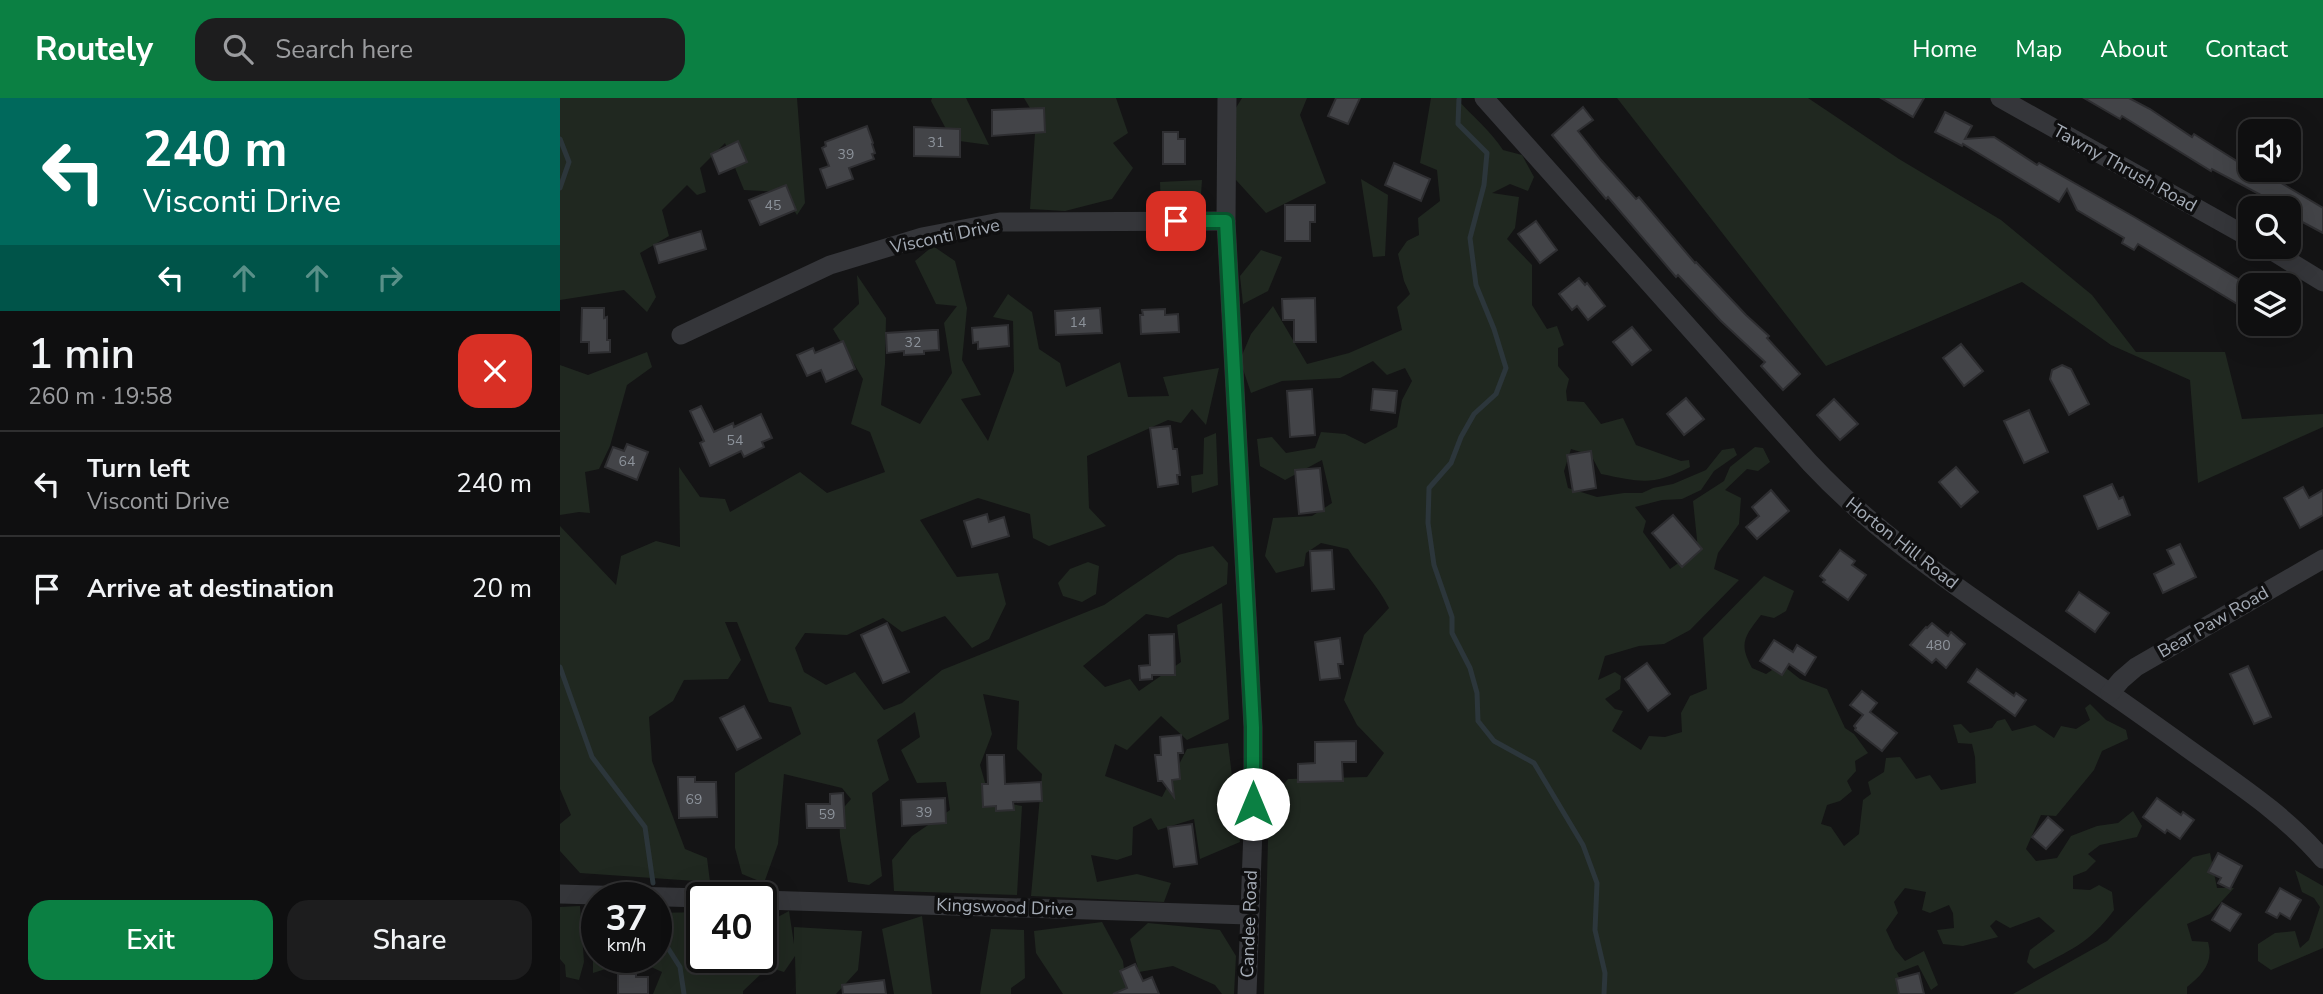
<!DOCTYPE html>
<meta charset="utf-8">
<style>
:root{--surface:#0f0f10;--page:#1d1d1e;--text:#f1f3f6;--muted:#9b9c9f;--line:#2f2f30;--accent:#0b8043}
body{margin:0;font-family:"Nunito Sans",sans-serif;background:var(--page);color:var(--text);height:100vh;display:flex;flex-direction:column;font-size:26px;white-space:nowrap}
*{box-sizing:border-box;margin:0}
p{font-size:23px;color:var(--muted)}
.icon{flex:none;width:38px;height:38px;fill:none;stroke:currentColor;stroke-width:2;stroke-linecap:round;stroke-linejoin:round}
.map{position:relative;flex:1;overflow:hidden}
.details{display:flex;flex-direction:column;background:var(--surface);width:560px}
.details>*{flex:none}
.hud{background:#00695c;color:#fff;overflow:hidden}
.fabs{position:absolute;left:1678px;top:21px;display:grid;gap:14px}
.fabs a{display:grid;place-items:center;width:63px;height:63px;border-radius:14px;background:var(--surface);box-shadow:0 7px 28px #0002,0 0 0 2px var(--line);font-size:35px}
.speed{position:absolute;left:21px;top:784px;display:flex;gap:14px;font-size:35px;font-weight:700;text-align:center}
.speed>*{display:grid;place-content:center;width:91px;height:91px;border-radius:50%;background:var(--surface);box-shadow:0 7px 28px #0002,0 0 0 2px var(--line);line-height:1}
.speed small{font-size:18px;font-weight:400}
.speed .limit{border:4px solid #111;border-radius:10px;background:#fff;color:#111}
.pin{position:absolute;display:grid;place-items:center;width:60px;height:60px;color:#fff;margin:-30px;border-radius:14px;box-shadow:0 4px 10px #0006}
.me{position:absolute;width:77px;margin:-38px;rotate:0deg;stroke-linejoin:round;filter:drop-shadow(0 0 5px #0008)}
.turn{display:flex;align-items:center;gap:24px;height:147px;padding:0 28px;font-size:32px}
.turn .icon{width:91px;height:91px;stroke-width:2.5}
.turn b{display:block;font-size:49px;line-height:60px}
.lanes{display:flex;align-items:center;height:66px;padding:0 28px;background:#0003;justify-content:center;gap:35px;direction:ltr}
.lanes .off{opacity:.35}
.round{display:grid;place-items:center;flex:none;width:74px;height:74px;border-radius:21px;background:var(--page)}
.summary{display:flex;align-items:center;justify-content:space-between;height:119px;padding:0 28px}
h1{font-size:42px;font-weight:600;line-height:52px}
.primary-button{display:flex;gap:14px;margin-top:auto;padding:14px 28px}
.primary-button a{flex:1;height:80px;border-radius:21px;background:var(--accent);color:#fff;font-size:28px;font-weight:600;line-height:80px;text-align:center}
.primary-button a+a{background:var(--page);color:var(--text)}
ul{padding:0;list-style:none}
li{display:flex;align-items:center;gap:21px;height:105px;padding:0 28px;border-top:2px solid var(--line)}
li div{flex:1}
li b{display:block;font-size:26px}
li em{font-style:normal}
header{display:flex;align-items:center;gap:42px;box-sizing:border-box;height:98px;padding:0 35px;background:var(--accent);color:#fff}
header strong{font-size:33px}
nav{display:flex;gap:38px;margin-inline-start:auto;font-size:24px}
.search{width:490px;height:63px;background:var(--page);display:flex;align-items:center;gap:18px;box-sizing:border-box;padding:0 24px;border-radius:21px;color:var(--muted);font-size:26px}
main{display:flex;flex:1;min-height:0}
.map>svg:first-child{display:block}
</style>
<header>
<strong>Routely</strong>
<div class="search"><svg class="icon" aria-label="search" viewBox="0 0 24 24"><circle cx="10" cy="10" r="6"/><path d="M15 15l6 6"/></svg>Search here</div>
<nav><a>Home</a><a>Map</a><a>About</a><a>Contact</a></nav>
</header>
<main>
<section class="details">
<div class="hud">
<div class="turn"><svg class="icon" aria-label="left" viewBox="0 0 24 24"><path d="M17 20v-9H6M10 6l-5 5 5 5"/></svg><div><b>240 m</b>Visconti Drive</div></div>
<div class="lanes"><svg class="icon" aria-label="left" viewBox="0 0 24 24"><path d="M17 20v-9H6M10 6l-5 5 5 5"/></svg><svg class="icon off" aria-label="ahead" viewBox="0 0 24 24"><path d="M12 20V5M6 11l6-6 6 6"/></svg><svg class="icon off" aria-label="ahead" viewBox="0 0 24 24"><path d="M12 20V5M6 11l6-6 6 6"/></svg><svg class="icon off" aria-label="right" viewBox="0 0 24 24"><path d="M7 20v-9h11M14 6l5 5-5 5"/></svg></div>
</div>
<div class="summary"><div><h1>1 min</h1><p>260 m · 19:58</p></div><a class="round" style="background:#d93025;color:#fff"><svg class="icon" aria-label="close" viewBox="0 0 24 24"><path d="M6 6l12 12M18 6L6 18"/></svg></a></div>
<ul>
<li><svg class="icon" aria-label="left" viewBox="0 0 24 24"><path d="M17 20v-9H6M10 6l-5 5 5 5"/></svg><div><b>Turn left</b><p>Visconti Drive</p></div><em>240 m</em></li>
<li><svg class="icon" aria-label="arrive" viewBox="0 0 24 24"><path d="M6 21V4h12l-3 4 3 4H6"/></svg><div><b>Arrive at destination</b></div><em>20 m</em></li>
</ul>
<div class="primary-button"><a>Exit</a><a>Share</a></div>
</section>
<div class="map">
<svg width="1763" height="896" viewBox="0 0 1763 896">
<rect width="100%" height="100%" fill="#141415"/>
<!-- green -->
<g fill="#202820">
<polygon points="0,0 237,0 245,105 237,117 222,94 184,92 165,45 140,70 146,94 137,97 127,87 102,112 109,138 80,155 96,199 87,214 64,192 0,202"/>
<polygon points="372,0 406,0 429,47 392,42 371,3"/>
<polygon points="464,0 556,0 568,35 553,45 573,70 552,101 505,113 470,111 476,20"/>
<polygon points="682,0 747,0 740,17 766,85 706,115 676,82 674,13"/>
<path d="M871,0H896C912,18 930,32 943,52L962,57L974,79L968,93L950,86L932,95L959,99L955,130L947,141L972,167V207L987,231L997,228L1004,247L998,250V268L1009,281L1006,293L1007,303L1024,304L1041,326L1063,320L1076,347L1121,363L1129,362L1130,369C1093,388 1081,384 1041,376L1031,357L1011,351L1004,373L1008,390L1037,399L1064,395H1082L1093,390L1113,386L1146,372L1162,352L1174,350L1177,357L1154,373L1141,392L1122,401L1102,402L1075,409L1086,423L1083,434L1110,471L1138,451L1133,403L1164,383L1170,369L1195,349L1203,350L1210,364L1198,373L1187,371L1165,392L1181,400L1179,426L1158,455L1154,471L1179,482L1130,532L1104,546L1079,548L1045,558L1038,582L1055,574L1061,578L1060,591L1045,601L1055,611L1063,613L1052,633L1081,652L1089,638L1105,639L1122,634L1121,615L1130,598L1147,591L1143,540L1204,478L1234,493L1226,513L1214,520L1201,517C1185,538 1178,545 1192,570L1206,576L1221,566L1240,581L1267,591L1285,630L1294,636L1308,655L1295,663L1296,673L1287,683L1292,693L1280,703L1267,707L1261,726L1271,729L1284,748L1299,736L1303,702L1311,696L1308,684L1324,674L1326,660L1340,659L1356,681L1370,677L1381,692L1416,685L1415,659L1412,646L1398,645L1393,627L1401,626L1410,635L1432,630L1437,623L1445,621L1452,633L1475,627L1494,640L1501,628L1516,631L1530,622L1525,610L1530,606L1546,622L1566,632L1568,641L1542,653L1534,672L1496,718L1481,717L1466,751L1476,763L1497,760L1511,738L1537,728L1558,725L1573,713L1582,728L1577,739L1540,747L1528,756L1536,763L1526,773L1513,778V791L1530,792L1539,787L1552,794L1554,812C1530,845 1509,853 1474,871L1467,864L1470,852L1495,833L1479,819L1450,830L1436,822L1430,828L1438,839L1403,848L1383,846L1377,832L1394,830L1393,815L1389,807L1370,815L1362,812L1366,794L1345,790L1334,804L1338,815L1326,832L1335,851L1345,863L1364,853L1378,887L1371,892L1358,867L1337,875L1346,896H704L709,704L728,681L807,679L824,655L797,627L784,602L804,537L829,510C818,488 801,471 788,451L761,445L746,455L744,468L716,475L705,458L713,420L752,418L772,405L762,362L725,382L700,368L697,341L712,339L726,355L755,350L761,334L785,336L805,346L837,329L842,302L852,283L845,270L827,277L813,263L780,280L722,283L691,295L680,262L691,236L713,208L747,266L789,255L842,232L837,209L850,196L844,183L838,156L847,143L859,137L858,120L880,103L877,72L860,65Z"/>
<polygon points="1057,0 1248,0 1339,61 1441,122 1532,197 1576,254 1665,254 1682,321 1763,316 1763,329 1638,385 1630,282 1551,247 1462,184 1266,268"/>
<polygon points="801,81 828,97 825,158 813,159"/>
<polygon points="642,82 640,110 601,109 600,84"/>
<polygon points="373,148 395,163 407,210 402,262 421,297 401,301 428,343 454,273 453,223 433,219 448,196 472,214 479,251 500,265 506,289 560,264 568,299 609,298 603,279 659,270 646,327 632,311 621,325 608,322 527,358 529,410 546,428 489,448 473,440 470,416 418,400 360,422 397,479 438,475 446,506 429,541 412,550 385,518 342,534 323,520 287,537 245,535 235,550 244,574 266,587 295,574 324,612 342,605 382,572 544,507 618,457 653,448 668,465 667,486 608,520 586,516 523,568 545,589 570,581 579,593 621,564 617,527 662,505 669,621 627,642 601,618 567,652 555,646 545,678 602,699 627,651 668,645 680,744 640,761 634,721 598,732 591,720 573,729 572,757 557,762 531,757 537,784 577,776 611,785 604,804 471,798 482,676 457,651 459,603 423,596 432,636 420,667 430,702 462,708 457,797 334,793 332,762 352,738 390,712 386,684 357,685 341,652 360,639 355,614 317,642 329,682 312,695 322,778 309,787 288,784 280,739 279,715 291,701 282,690 224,676 218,746 204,785 182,776 175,750 175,675 241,636 231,609 209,604 177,524 165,524 181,562 168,581 124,582 113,603 89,619 92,663 125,751 147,760 150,784 20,775 0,753 0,726 11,717 0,691 0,428 56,487 61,458 96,443 120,449 119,369 140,399 165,401 170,414 240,374 267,395 325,374 310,334 291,326 303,281 273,231 299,206 297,177 326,220 325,266 321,307 360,326 392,275 384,225 397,208 376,206 355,163"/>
<polygon points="701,152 722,159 708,193 683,206 680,178"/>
<polygon points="87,254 92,269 67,287 50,348 39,371 25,374 30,415 19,414 0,417 0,267 28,277"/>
<polygon points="656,335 658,387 632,395 631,378 643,376 644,340"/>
<polygon points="528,464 539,468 536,496 522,504 503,498 498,485 510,471"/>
<path d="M1650,755L1657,790H1674L1650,816L1627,826L1632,843L1648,844C1654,865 1642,877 1627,889V896H1453L1547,843L1633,759Z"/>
<polygon points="1735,772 1763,788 1763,850 1711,872 1698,863 1698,846 1715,835 1735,833 1740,850 1749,842 1760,809 1754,800 1742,794"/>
<polygon points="20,808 24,864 19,882 6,879 5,867 0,861 0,809"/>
<polygon points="229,813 234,846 234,829 302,833 298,872 276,896 236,896 235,858 224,874 211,870 208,846 214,821"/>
<polygon points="142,814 142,859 200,859 202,875 183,893 183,896 93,896 102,874 74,861 74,859 96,859 96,815"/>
<polygon points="37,815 37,859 52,859 52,869 33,875 33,816"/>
<polygon points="362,818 372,896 334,896 322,831"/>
<polygon points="542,824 563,863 567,896 503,896 476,855 474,833"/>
<polygon points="588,825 660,832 676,858 674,896 662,896 655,887 613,868 579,874 570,841"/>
<polygon points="431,831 464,832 465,880 451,890 451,896 420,896"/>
</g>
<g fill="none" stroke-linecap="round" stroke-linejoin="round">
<!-- stream -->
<g stroke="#2c363b" stroke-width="5">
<polyline points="899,0 898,26 927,55 924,87 910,140 916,187 934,231 946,270 936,296 914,316 901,339 891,365 869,390 868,425 874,467 892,519 892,535 910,570 917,595 918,623 934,643 974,665 1023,747 1037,785 1035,832 1045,875 1044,896"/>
<polyline points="0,41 9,64 0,90"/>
<polyline points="0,569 32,659 85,729 93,785"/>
<polyline points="96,812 99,836 120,869 124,896"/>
</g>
</g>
<!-- building -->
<g fill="#434448" stroke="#2e2e31" stroke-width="2">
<polygon points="776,0 800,0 788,26 768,18"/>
<polygon points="1321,0 1364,0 1353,19"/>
<polygon points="1524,0 1569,0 1590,11 1632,39 1634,36 1680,65 1681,63 1690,67 1690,72 1699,72 1708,77 1763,110 1763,135 1729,117 1729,110 1713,110 1716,105 1652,71 1651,73 1562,18 1560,21"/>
<polygon points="1023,9 1033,22 1018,33 1041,62 1076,101 1079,99 1135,165 1136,164 1186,217 1209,238 1207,240 1240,276 1223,292 1201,268 1205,264 1161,223 1118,177 1116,179 1048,99 1046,101 992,37"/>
<polygon points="484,10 485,34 432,38 432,12"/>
<polygon points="1385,14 1412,28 1405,41 1434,39 1477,67 1479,65 1576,120 1690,188 1690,198 1684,210 1578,146 1574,152 1562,145 1564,140 1517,112 1507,91 1499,104 1403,46 1402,48 1375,34"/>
<polygon points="307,28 313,45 312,46 315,55 312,56 314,61 289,70 293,81 267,90 260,71 269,68 262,50 266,48 265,44"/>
<polygon points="354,29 400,31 400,59 354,58"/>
<polygon points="603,34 618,34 618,41 625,41 625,66 603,66"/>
<polygon points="178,43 187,64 159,76 151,56"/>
<polygon points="834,65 870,81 861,103 825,87"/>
<polygon points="226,87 236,112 200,127 189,102"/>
<polygon points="725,107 755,107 755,124 750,124 750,143 725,143"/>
<polygon points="976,123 997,152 980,165 958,136"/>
<polygon points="141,133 146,151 99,165 94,147"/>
<polygon points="1019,180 1025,187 1027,185 1045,208 1028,222 1017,208 1012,212 999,196"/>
<polygon points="755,200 756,244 734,244 734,222 723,222 722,201"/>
<polygon points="22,210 44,210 44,220 47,219 47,242 50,242 50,254 29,255 29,244 21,244"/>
<polygon points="540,210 542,235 496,237 495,213"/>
<polygon points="605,211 605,217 618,216 619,234 581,236 580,217 583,217 582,212"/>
<polygon points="448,227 449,248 418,251 418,244 413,245 412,230"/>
<polygon points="1072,229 1091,252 1072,267 1053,244"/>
<polygon points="372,232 378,232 379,252 364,253 364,256 344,257 344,253 327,255 326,235"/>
<polygon points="283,243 295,271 266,284 261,272 247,278 237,257 253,250 255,255"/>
<polygon points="1401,246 1423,273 1404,288 1383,260"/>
<polygon points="1502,267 1511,271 1529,306 1509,317 1490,281 1492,272"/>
<polygon points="752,291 755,337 730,339 727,293"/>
<polygon points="813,291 837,293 835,315 811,312"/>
<polygon points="1126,300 1144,321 1124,337 1107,316"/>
<polygon points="1274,301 1298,326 1280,342 1257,317"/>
<polygon points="141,308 154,334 173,325 174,329 201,316 212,340 202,344 204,349 184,359 181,353 150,368 140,345 144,343 130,313"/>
<polygon points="1469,312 1488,354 1464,365 1444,323"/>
<polygon points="610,328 613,351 617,351 620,377 617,377 618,386 598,389 590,330"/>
<polygon points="67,346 88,354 77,382 45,369 53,349 64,353"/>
<polygon points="1031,353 1036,390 1013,394 1007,357"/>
<polygon points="1396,369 1418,394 1401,409 1379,384"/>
<polygon points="760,370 764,413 739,416 735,372"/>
<polygon points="1552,386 1559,401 1563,399 1570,417 1538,431 1524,398"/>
<polygon points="1743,389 1749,400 1763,392 1763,417 1740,430 1724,400"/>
<polygon points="1211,392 1229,413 1197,441 1186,429 1199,418 1192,409"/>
<polygon points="427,416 429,424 444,419 449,438 412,449 404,423"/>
<polygon points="1113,417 1142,451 1122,469 1092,435"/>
<polygon points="1620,446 1636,479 1603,495 1594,476 1614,466 1607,452"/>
<polygon points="772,452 774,491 752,493 750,453"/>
<polygon points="1280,452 1295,463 1292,467 1306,477 1288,502 1263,484 1265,482 1260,478"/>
<polygon points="1519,494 1549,515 1535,534 1506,513"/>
<polygon points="327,525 349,574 323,585 301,537"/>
<polygon points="1372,525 1388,538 1391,534 1405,546 1386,570 1376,561 1372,565 1350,547 1366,529 1367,530"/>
<polygon points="614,536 615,577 592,577 592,581 580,582 579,568 590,567 589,537"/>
<polygon points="780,540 783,566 778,566 780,580 760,582 755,544"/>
<polygon points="1214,542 1233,554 1237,547 1256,559 1245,577 1229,566 1222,577 1200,563"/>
<polygon points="1087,565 1110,596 1088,613 1065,581"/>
<polygon points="1688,568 1711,619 1694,626 1670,576"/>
<polygon points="1417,571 1454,598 1456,595 1466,602 1455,618 1408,584"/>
<polygon points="1302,593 1317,605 1310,614 1337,635 1322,653 1295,632 1296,630 1294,628 1303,617 1290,607"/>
<polygon points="184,608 201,640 177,652 160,620"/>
<polygon points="621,637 623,655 618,655 620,681 612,682 614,699 602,683 598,683 595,657 601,657 600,639"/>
<polygon points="796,643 796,664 782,664 783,683 738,684 738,666 755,665 755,644"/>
<polygon points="427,657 444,657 445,686 481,684 482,703 453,704 454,712 436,713 436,708 423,709 422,686 428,686"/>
<polygon points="118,679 135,679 135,684 156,684 157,719 119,720"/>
<polygon points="283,695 285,730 247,730 246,706 270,706 270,696"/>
<polygon points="385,700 386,725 342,728 341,702"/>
<polygon points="1597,700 1621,717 1623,714 1634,722 1620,741 1607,732 1605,735 1583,719"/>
<polygon points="1488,719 1503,732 1486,751 1472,739"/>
<polygon points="632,726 637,766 614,769 608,729"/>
<polygon points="1658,755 1682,768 1670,791 1658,785 1661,780 1648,774"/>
<polygon points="1720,790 1741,802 1730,821 1720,815 1717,820 1706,814"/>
<polygon points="1662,805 1681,816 1670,833 1652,822"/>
<polygon points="575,866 583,883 592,879 599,896 553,896 567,890 560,873"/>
<polygon points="1359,875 1364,896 1339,896 1336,881"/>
<polygon points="58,876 76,876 76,879 88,879 88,896 58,896"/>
<polygon points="324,882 326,896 283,896 282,887"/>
</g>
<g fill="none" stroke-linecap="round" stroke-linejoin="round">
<!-- minor -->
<g stroke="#35363a" stroke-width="19">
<polyline points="667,0 666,123 693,629 693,731 687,896"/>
<path d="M924,0L1250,365C1308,427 1371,471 1440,519C1501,561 1562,603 1623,647C1671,682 1724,715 1763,761"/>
<polyline points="1440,0 1690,140"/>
<polyline points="1706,149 1763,184"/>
<polyline points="121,237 270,167 362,139 440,124 666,123"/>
<polyline points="1550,595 1561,582 1576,569 1763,461"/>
<polyline points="0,796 142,800"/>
<polyline points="201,802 689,817"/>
</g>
</g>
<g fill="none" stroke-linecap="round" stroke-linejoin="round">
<!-- route casing -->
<g stroke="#07532c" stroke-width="18">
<polyline id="route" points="616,123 666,123 693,629 693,706"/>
</g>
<!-- route -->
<use href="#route" stroke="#0b8043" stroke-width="12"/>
</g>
<g text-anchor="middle" stroke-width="7" stroke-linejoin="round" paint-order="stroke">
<!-- number labels -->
<g font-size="14" fill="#8c929a">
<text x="376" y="49">31</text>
<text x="286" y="61">39</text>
<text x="213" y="112">45</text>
<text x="518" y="229">14</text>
<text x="353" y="249">32</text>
<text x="175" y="347">54</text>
<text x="67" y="368">64</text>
<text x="1378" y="552">480</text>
<text x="134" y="706">69</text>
<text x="364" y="719">39</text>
<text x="267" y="721">59</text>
</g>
<!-- street labels -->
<g font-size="18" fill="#a5acb6" stroke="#0f0f10">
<text transform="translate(1565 70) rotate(29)" y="6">Tawny Thrush Road</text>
<text transform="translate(385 138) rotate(-12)" y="6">Visconti Drive</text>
<text transform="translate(1342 445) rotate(38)" y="6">Horton Hill Road</text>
<text transform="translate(1653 524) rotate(-30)" y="6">Bear Paw Road</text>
<text transform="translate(445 809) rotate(2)" y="6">Kingswood Drive</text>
<text transform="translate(689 826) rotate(-88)" y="6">Candee Road</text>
</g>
</g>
</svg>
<div class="fabs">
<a><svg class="icon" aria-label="sound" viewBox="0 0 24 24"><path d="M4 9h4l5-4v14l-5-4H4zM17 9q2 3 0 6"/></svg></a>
<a><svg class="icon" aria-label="search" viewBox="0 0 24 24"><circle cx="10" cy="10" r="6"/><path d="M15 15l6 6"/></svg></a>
<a><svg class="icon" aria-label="layers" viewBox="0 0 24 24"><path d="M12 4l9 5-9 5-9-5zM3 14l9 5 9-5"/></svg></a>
</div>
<div class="speed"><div>37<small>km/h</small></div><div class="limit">40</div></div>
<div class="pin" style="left:616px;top:123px;background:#d93025"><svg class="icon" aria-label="arrive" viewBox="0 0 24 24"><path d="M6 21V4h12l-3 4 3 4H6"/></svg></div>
<svg class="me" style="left:693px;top:706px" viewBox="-20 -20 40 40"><circle r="19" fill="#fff"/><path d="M0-13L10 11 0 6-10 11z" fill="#0b8043"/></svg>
</div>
</main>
